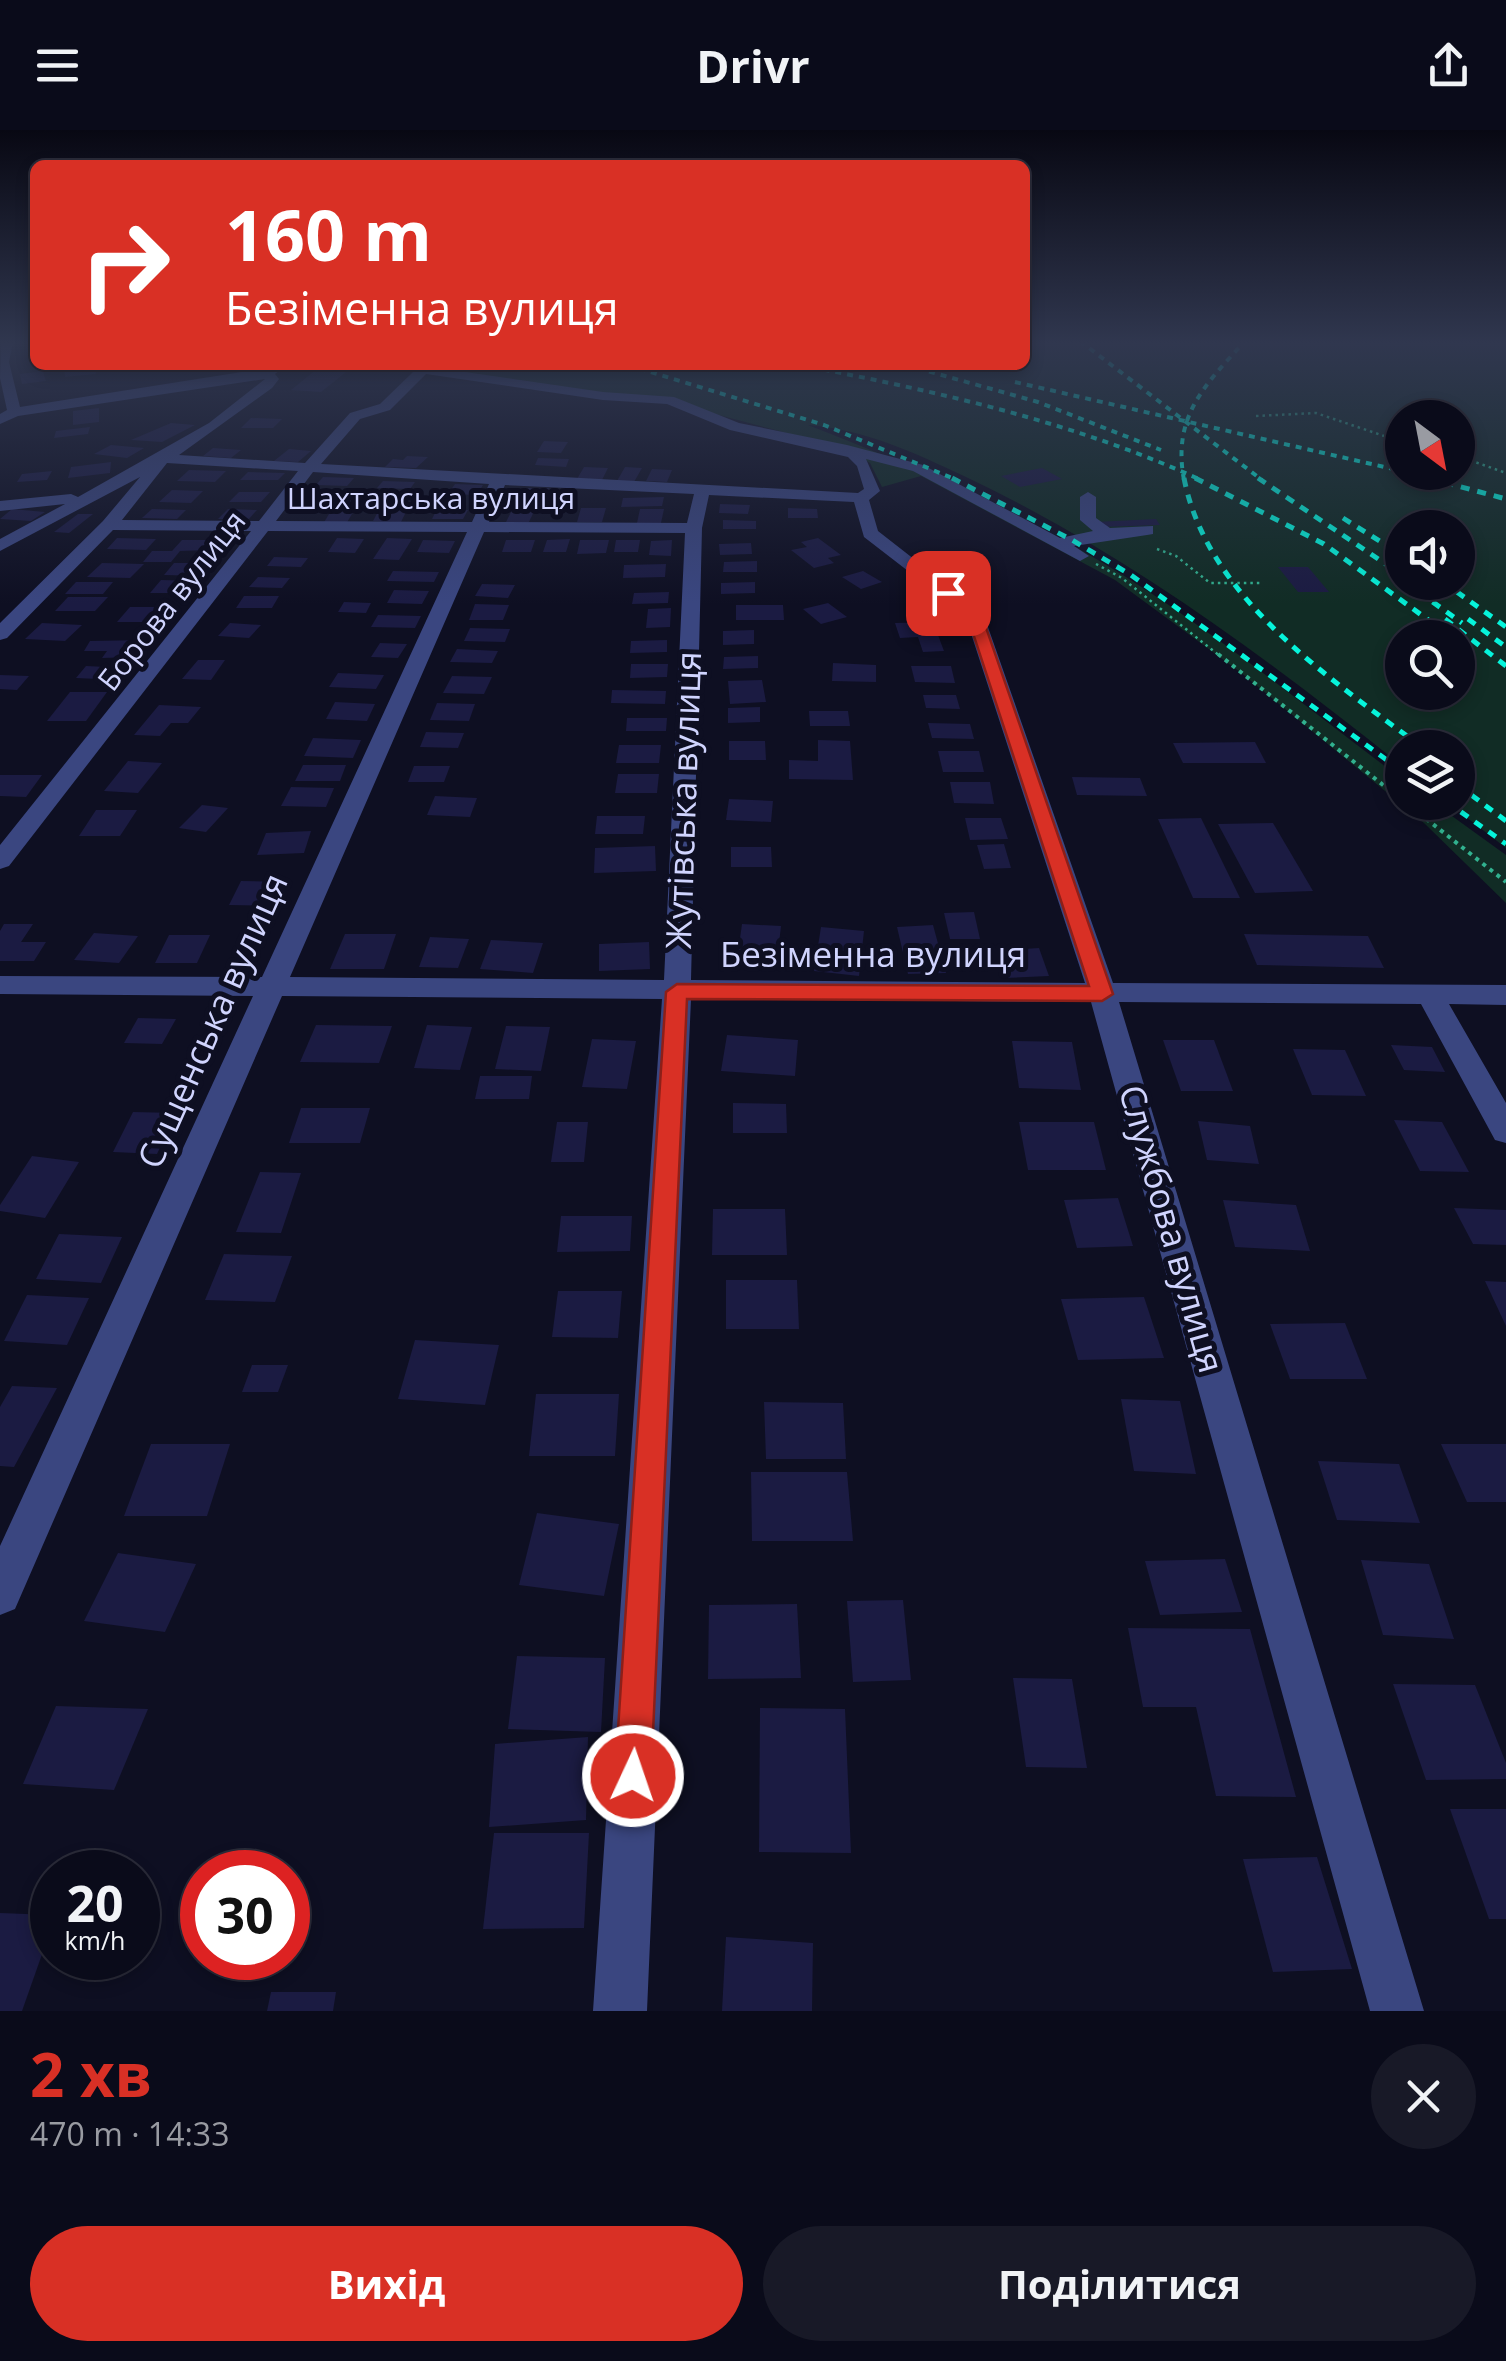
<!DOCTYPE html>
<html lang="uk">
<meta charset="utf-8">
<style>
:root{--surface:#0a0b1a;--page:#181927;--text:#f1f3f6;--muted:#999ba2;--line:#2a2b39;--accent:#d93025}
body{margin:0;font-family:"Open Sans",sans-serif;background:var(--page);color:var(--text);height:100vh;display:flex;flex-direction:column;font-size:38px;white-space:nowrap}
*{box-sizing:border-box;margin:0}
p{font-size:32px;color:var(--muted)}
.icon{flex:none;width:55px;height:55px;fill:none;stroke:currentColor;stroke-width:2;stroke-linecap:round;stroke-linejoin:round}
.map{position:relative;height:1881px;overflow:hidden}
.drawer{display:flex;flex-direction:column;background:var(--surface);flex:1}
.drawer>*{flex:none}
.top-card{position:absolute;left:30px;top:30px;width:1000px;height:210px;border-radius:15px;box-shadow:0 5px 15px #0003,0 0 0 2px var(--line);background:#d93025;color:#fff;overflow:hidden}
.needle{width:65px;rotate:148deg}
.buttons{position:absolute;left:1385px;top:270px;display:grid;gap:20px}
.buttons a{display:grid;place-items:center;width:90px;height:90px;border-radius:50%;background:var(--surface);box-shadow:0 5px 15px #0003,0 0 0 2px var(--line);font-size:50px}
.speed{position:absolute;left:30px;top:1720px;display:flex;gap:20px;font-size:50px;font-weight:700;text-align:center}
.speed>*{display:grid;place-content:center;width:130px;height:130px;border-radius:50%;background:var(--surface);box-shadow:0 5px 15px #0003,0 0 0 2px var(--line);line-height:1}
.speed small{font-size:25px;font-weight:400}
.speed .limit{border:15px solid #d22;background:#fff;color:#111}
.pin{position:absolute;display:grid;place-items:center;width:85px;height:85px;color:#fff;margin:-42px;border-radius:20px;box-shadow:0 5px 15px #0006}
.me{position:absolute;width:110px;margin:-55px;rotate:3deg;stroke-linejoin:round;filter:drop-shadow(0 0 8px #0008)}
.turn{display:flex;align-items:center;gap:35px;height:210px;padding:0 30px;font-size:45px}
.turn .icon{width:130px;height:130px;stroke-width:2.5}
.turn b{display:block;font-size:70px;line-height:85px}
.round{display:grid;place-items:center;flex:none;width:105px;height:105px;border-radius:52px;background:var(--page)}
.overview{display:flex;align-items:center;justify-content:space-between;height:170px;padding:0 30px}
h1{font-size:60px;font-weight:700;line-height:75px;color:var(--accent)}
.cta{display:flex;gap:20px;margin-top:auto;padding:20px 30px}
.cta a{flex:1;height:115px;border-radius:60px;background:var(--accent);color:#fff;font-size:40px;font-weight:700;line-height:115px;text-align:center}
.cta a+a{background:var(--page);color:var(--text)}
header{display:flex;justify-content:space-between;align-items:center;height:130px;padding:0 30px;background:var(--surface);font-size:45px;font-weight:700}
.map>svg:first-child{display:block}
</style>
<header><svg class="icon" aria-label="menu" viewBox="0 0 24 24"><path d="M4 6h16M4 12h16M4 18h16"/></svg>Drivr<svg class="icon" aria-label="share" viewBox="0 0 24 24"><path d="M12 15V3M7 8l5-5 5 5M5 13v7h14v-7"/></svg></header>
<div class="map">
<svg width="1506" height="1881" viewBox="0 0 1506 1881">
<rect width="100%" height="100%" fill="#0e0f22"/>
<!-- green -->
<path fill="#112c25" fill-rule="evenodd" d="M1025,211H1506V718L1448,673L1458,672V618H1402V636C1266,527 1124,422 966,347C915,323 864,299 808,295C898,330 987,368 1072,415C1189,480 1295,569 1402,649V672L1434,673L1506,725V773L1424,693L1240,542L1115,450L921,346L882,357L870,333L847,319L689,277L409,235H1025ZM1402,288H1458V342H1402ZM1402,398H1458V452H1402ZM1402,508H1458V562H1402Z"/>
<!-- building -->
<g fill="#1b1b42">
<polygon points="64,235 95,235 96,244 65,247"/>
<polygon points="322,235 355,235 321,262 291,260"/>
<polygon points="43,241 46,251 22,254 20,244"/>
<polygon points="99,278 99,292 73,295 73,281"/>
<polygon points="251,288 282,289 273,298 241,298"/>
<polygon points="171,293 195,295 162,312 131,310"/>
<polygon points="90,297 88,304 54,308 56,301"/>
<polygon points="544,311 568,312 561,323 537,322"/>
<polygon points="111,315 144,318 127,328 94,324"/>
<polygon points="213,318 241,320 231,328 203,326"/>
<polygon points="289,319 311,321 298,332 274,331"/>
<polygon points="407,326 428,327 416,338 385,337 393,329 403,330"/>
<polygon points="538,328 569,329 566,337 535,335"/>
<polygon points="111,332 110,343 68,348 71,337"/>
<polygon points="584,337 608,338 602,350 577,349"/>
<polygon points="625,337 642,338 634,352 617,351"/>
<polygon points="1042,338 1062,349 1020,357 1001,346"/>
<polygon points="652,339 672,340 667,352 646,351"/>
<polygon points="189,340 226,341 215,352 177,351"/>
<polygon points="52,341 47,350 17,352 22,344"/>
<polygon points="248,342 285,343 278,350 240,350"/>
<polygon points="323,347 354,348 347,356 316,355"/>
<polygon points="383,351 415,352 410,359 377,358"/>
<polygon points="455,354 483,355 477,365 448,364"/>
<polygon points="526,358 549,358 545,368 522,368"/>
<polygon points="172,360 203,361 191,373 159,372"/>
<polygon points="239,362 270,362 261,372 229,372"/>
<polygon points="664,367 662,376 621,377 623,368"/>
<polygon points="515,374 537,375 529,392 506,392"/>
<polygon points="720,374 750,375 748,384 719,383"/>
<polygon points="380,378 408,378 401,392 373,391"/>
<polygon points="581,378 606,378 602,392 577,392"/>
<polygon points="788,378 817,379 818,388 788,388"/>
<polygon points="12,379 45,382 31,391 0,389"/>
<polygon points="152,379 186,380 177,389 142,388"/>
<polygon points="228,379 257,380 248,390 218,389"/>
<polygon points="332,379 355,379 346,394 323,394"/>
<polygon points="437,379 468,380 463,389 432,389"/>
<polygon points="640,379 664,379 661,393 637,393"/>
<polygon points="78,384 93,384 69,403 54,402"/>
<polygon points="1156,389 1160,395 1099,397 1095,392"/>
<polygon points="723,390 756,391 756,399 723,399"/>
<polygon points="117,408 156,409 146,420 107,419"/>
<polygon points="337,408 364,409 355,423 328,422"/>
<polygon points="387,408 412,409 399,430 373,429"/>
<polygon points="818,408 841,425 828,428 834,433 814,438 791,420 807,417 801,412"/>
<polygon points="570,409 566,422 543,422 547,410"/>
<polygon points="182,410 218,410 209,420 180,421 171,432 143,432 152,421 172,421"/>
<polygon points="423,410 455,411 449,423 417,422"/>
<polygon points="506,410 535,410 531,422 502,422"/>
<polygon points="580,410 609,410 606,423 577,424"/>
<polygon points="616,410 640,410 638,422 614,422"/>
<polygon points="672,410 671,426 649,425 651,411"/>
<polygon points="751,413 752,424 720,425 719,414"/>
<polygon points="274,427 308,428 301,437 267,436"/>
<polygon points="757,431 757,442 723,442 724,432"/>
<polygon points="102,433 144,434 130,448 87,447"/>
<polygon points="174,433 213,433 203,446 164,445"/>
<polygon points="666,434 665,447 623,448 624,435"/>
<polygon points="1278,437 1308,437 1329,462 1298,462"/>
<polygon points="393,441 439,442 434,452 387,451"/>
<polygon points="863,441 882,452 861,459 842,447"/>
<polygon points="258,447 290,448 282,458 249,457"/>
<polygon points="161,450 201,451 191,463 150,463"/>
<polygon points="76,452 113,452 103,464 65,464"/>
<polygon points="755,452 755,463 721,464 721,453"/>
<polygon points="482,454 515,455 508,468 475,466"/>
<polygon points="394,460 429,461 422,474 387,473"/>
<polygon points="669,462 668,473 632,474 634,463"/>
<polygon points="244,466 279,466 272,478 236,478"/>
<polygon points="68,467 108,467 95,481 55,481"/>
<polygon points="344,472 371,473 366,483 338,482"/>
<polygon points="828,473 847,487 821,494 803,479"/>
<polygon points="475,474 509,475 503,490 469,490"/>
<polygon points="736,475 783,475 784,490 736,490"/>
<polygon points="130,477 169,477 157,492 117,492"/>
<polygon points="671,478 670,497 646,498 648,479"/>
<polygon points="378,485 421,486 415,498 371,497"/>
<polygon points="933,492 944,521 923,522 918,507 900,508 895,493"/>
<polygon points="42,493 82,495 65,511 25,509"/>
<polygon points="230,493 261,495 249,508 218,506"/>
<polygon points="470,498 510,499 505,512 464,511"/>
<polygon points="754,500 754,514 723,515 723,501"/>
<polygon points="146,510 135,527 102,528 107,521 84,521 90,511"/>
<polygon points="667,510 667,522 630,523 631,511"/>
<polygon points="380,513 407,514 398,528 371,527"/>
<polygon points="457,519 498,521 492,533 450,532"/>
<polygon points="758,526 758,538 723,539 724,527"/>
<polygon points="198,530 225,530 211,550 182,549"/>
<polygon points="833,533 876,535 876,552 832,551"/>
<polygon points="631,534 668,534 667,547 630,548"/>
<polygon points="86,536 128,538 119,550 76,548"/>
<polygon points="911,536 951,536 955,553 915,552"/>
<polygon points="338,543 384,545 376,559 329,557"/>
<polygon points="0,545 29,546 17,560 0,559"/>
<polygon points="452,546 492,547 484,564 443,563"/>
<polygon points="762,550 766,572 730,574 728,551"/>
<polygon points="612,560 666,561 665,574 611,573"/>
<polygon points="70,562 107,562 86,591 47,591"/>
<polygon points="923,565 956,565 960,579 926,578"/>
<polygon points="335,572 375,574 367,591 326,589"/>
<polygon points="437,573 475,574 469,591 430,590"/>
<polygon points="159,575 201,577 188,593 171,593 160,606 134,605"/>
<polygon points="760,577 760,592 728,593 728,578"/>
<polygon points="809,581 848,581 850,596 810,596"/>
<polygon points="627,588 667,588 666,601 626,601"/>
<polygon points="928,593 970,594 974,609 932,608"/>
<polygon points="426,602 464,603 458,618 420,617"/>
<polygon points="313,608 361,610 353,628 304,626"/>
<polygon points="818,610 850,611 853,650 789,649 789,630 818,631"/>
<polygon points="729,611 765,611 766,630 729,630"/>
<polygon points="1255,612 1266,633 1183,633 1173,613"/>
<polygon points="619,615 661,615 659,633 616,633"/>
<polygon points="938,621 979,621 984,642 943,642"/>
<polygon points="128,631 162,633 138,663 104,661"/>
<polygon points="303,635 346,635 340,651 295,651"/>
<polygon points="414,636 450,636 444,652 408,652"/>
<polygon points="618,644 659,644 657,663 615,663"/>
<polygon points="0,645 42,645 26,667 0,666"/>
<polygon points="1072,647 1140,648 1147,666 1077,665"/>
<polygon points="950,652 990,652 994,674 954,673"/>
<polygon points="291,657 334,658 326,677 281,676"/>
<polygon points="435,666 477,668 470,687 427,685"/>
<polygon points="729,669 773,671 771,692 726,690"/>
<polygon points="202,675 228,678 206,702 179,698"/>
<polygon points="96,680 137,680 120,706 79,706"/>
<polygon points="597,686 645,686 643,704 595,704"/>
<polygon points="965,688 1001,688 1008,709 970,710"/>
<polygon points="1201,688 1240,768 1193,768 1158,689"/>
<polygon points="1273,693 1313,761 1255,763 1218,694"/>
<polygon points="311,701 304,723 257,725 266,703"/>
<polygon points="1004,714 1011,738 984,739 977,715"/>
<polygon points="655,716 656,741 594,743 595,718"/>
<polygon points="731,717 771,717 772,737 731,737"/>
<polygon points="241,751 288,752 277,776 229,775"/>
<polygon points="974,782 980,809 950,809 944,783"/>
<polygon points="4,794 33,794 21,812 46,812 34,831 0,831 0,801"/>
<polygon points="742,794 781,796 776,840 736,837"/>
<polygon points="933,795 946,843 908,844 897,797"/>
<polygon points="821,797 864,801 859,846 814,841"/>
<polygon points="94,803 138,806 119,833 74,830"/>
<polygon points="345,804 396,804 384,839 330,839"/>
<polygon points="1244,804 1368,806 1384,838 1257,835"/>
<polygon points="169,805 210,805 197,833 155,833"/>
<polygon points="430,807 469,809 458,838 419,837"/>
<polygon points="491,810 543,813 533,843 480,839"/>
<polygon points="649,812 650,839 599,841 599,814"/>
<polygon points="1039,818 1049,846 1004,848 994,821"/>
<polygon points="138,888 176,889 162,914 124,913"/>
<polygon points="316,895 392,896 379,933 300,932"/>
<polygon points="427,895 472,897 460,940 414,938"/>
<polygon points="506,896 550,897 541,941 495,939"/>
<polygon points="727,905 798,910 795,946 721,941"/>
<polygon points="592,909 636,911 627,959 582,957"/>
<polygon points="1163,910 1214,910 1233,961 1181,961"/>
<polygon points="1012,911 1072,912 1081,960 1019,958"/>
<polygon points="1391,915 1432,917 1445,942 1404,940"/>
<polygon points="1293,919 1345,920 1366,966 1312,965"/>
<polygon points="480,946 532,946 529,969 475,969"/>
<polygon points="733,973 786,974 787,1003 733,1003"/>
<polygon points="301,978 370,978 360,1013 289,1013"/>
<polygon points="133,982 176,983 157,1024 113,1022"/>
<polygon points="1394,990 1442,992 1469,1042 1420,1041"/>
<polygon points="1198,991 1250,996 1259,1034 1207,1030"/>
<polygon points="557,992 588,992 584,1032 551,1032"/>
<polygon points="1019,992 1094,992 1106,1040 1028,1040"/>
<polygon points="32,1026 79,1032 45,1088 0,1081 0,1075"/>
<polygon points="260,1042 301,1043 281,1103 236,1102"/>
<polygon points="1118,1068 1133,1116 1077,1118 1064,1070"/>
<polygon points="1223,1070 1296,1075 1310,1121 1235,1117"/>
<polygon points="1454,1078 1506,1080 1506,1115 1473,1114"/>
<polygon points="713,1079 785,1079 787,1125 712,1125"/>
<polygon points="561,1086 632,1086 630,1121 557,1122"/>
<polygon points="59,1104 122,1107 101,1153 36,1149"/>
<polygon points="224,1124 292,1126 275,1172 205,1170"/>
<polygon points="726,1150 797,1150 799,1199 726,1199"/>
<polygon points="1485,1151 1506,1152 1506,1196"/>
<polygon points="558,1161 622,1161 618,1208 552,1207"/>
<polygon points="27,1165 89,1168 67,1215 4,1211"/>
<polygon points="1144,1167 1164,1228 1078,1230 1061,1169"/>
<polygon points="1345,1193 1367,1249 1290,1249 1270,1194"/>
<polygon points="415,1210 499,1215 485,1275 398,1269"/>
<polygon points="252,1235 288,1235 278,1262 242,1262"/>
<polygon points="12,1256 57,1258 14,1337 0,1336 0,1277"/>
<polygon points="536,1264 619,1264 615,1326 529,1326"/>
<polygon points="1121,1269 1180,1271 1196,1344 1134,1341"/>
<polygon points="764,1272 843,1273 846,1329 766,1329"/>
<polygon points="151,1314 230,1314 207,1386 124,1386"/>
<polygon points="1441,1314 1506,1314 1506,1372 1467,1372"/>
<polygon points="1318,1331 1399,1334 1420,1393 1337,1390"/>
<polygon points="751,1342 847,1342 853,1411 752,1411"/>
<polygon points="537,1383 619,1394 604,1466 519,1455"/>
<polygon points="118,1423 196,1434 165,1502 84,1491"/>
<polygon points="1225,1429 1242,1482 1160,1485 1145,1431"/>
<polygon points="1361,1430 1429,1434 1454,1509 1383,1505"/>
<polygon points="903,1470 911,1550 853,1552 847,1471"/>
<polygon points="797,1474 801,1548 708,1549 709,1475"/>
<polygon points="1128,1498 1250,1499 1296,1667 1216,1666 1196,1577 1143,1577"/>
<polygon points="517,1526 605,1528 601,1602 508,1599"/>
<polygon points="1013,1548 1072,1549 1087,1638 1026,1637"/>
<polygon points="1393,1554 1475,1555 1506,1633 1506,1649 1426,1650"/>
<polygon points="56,1576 148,1579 114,1660 23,1654"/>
<polygon points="760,1578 845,1579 851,1723 759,1722"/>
<polygon points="588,1607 586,1690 489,1697 495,1614"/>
<polygon points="1450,1679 1506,1679 1506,1789 1489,1789"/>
<polygon points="494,1703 589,1703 584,1798 483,1799"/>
<polygon points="1317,1727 1352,1839 1273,1842 1243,1729"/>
<polygon points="0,1783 52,1785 52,1796 22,1881 0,1881"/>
<polygon points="726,1807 813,1813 812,1881 722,1881"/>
<polygon points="271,1862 336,1862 333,1881 267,1881"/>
</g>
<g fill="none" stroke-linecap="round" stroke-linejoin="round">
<!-- path-far1 -->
<g stroke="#31b18f" stroke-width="2.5" stroke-dasharray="2.5 4" stroke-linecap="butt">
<polyline points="1256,286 1316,283 1402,312"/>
<polyline points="1458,326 1506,343"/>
<polyline points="1157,419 1176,426 1210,453 1263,453"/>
<polyline points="1096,434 1122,448 1221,527"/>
</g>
<!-- path -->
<g stroke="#31b18f" stroke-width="4" stroke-dasharray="4 5" stroke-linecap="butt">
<polyline points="1218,524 1402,670"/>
<polyline points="1405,672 1506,752"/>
</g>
<!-- minor -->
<path fill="#3a4680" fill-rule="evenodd" d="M1,211H13L9,232L20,277L286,235L275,244L279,249L272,258L179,325L305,333L350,283L380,274L413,242L389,235H417L603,262L674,267L739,293L847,315L923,335L1060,408L1093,401L1080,390V367L1088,362L1096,367V388L1110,398L1153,396V404L1147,405L1074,416L1089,426L1080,431L913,341L866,329L880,361L869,370L878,401L983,483L1113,853L1506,855V875L1449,874L1506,973V1013L1495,1010L1421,874L1119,872L1424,1881H1370L1091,872L691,869L647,1881H593L662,869L282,866L15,1479L0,1485V1416L253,866L0,864V846L262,847L467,402L268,401L9,736L0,739V715L251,401L113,400L7,508L0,510V493L103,391L140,347L0,421V409L65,374L0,381V371L71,364L78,367L209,293L265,249L18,286L0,294V284L7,280L0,248ZM426,244L603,270L667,274L730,300L848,327L857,336L864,359L858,363L321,334L360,289L390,280ZM167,333L298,341L259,391L122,390ZM313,342L489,354L472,392L276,391ZM505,355L694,364L687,393L489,392ZM709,365L854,372L864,407L965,485L1085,853L691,850L702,398ZM484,402L685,403L664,850L290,847Z"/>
<!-- rail-far1 -->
<g stroke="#06f4db" stroke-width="4" stroke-dasharray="6 6" stroke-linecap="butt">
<polyline points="1080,211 1262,350"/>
<polyline points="628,235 824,295 957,350"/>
<path d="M800,235C936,261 1074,292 1201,350"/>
<polyline points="906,235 1038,272 1161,320"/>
<polyline points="1015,252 1402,341"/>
<polyline points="1408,342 1438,350"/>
<path d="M1184,350C1172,286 1205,255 1245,211"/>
</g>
<!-- rail -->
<g stroke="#06f4db" stroke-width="5" stroke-dasharray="9 8" stroke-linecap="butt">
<polyline points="952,348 1072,410 1131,445 1402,641"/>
<path d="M1184,348C1207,468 1331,549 1423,618"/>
<polyline points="1195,348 1324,414 1453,508"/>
<polyline points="1258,348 1402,445"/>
<polyline points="1428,348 1506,369"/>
<polyline points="1343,388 1402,425"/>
<polyline points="1405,452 1462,493"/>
<polyline points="1443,452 1506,497"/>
<polyline points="1445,489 1506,536"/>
<polyline points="1468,489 1506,517"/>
<polyline points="1458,655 1506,691"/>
<polyline points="1447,672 1506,714"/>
</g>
</g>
<!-- sky -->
<linearGradient id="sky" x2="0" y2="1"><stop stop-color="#080813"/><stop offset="0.45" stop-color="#30374f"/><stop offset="1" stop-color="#30374f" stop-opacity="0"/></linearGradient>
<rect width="1506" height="474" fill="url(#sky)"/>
<!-- route -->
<polygon fill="#d93025" stroke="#8d1f18" stroke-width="2.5" points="948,459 981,483 1113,864 1102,871 687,869 651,1646 646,1658 633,1664 620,1658 615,1646 666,862 677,854 1089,856 967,485 943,466 941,463"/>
<g text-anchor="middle" stroke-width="10" stroke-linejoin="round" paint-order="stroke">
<!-- far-street labels -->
<g font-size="30" fill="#d0d4fe" stroke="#0e0f22">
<text x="431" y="379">Шахтарська вулиця</text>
<text transform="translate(172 471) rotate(-52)" y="10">Борова вулиця</text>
</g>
<!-- street labels -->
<g font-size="35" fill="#d0d4fe" stroke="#0e0f22">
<text transform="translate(684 670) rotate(-88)" y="12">Жутівська вулиця</text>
<text x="873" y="837">Безіменна вулиця</text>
<text transform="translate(213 891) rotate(-66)" y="12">Сущенська вулиця</text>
<text transform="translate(1171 1099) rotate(74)" y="12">Службова вулиця</text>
</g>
</g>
</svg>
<div class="buttons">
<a><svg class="needle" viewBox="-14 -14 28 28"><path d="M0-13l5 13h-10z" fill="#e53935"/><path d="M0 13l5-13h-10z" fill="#999ba2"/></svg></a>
<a><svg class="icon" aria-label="sound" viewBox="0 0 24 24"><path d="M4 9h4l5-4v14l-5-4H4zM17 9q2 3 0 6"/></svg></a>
<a><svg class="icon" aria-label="search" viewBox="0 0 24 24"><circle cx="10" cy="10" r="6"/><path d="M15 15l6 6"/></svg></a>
<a><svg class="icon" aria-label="layers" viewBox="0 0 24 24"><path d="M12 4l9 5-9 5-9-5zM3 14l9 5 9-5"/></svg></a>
</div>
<div class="speed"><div>20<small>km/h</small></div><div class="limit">30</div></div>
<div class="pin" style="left:948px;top:463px;background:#d93025"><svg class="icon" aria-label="arrive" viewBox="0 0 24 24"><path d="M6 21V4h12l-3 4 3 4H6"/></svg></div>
<svg class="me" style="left:633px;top:1646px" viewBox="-20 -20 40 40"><circle r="17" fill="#d93025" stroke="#fff" stroke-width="3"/><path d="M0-11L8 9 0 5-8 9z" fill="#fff"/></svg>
<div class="top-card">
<div class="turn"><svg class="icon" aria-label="right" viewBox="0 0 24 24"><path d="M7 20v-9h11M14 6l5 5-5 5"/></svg><div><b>160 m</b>Безіменна вулиця</div></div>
</div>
</div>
<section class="drawer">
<div class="overview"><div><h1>2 хв</h1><p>470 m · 14:33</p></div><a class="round"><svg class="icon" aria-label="close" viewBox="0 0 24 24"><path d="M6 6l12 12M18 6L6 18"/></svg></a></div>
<div class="cta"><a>Вихід</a><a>Поділитися</a></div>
</section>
